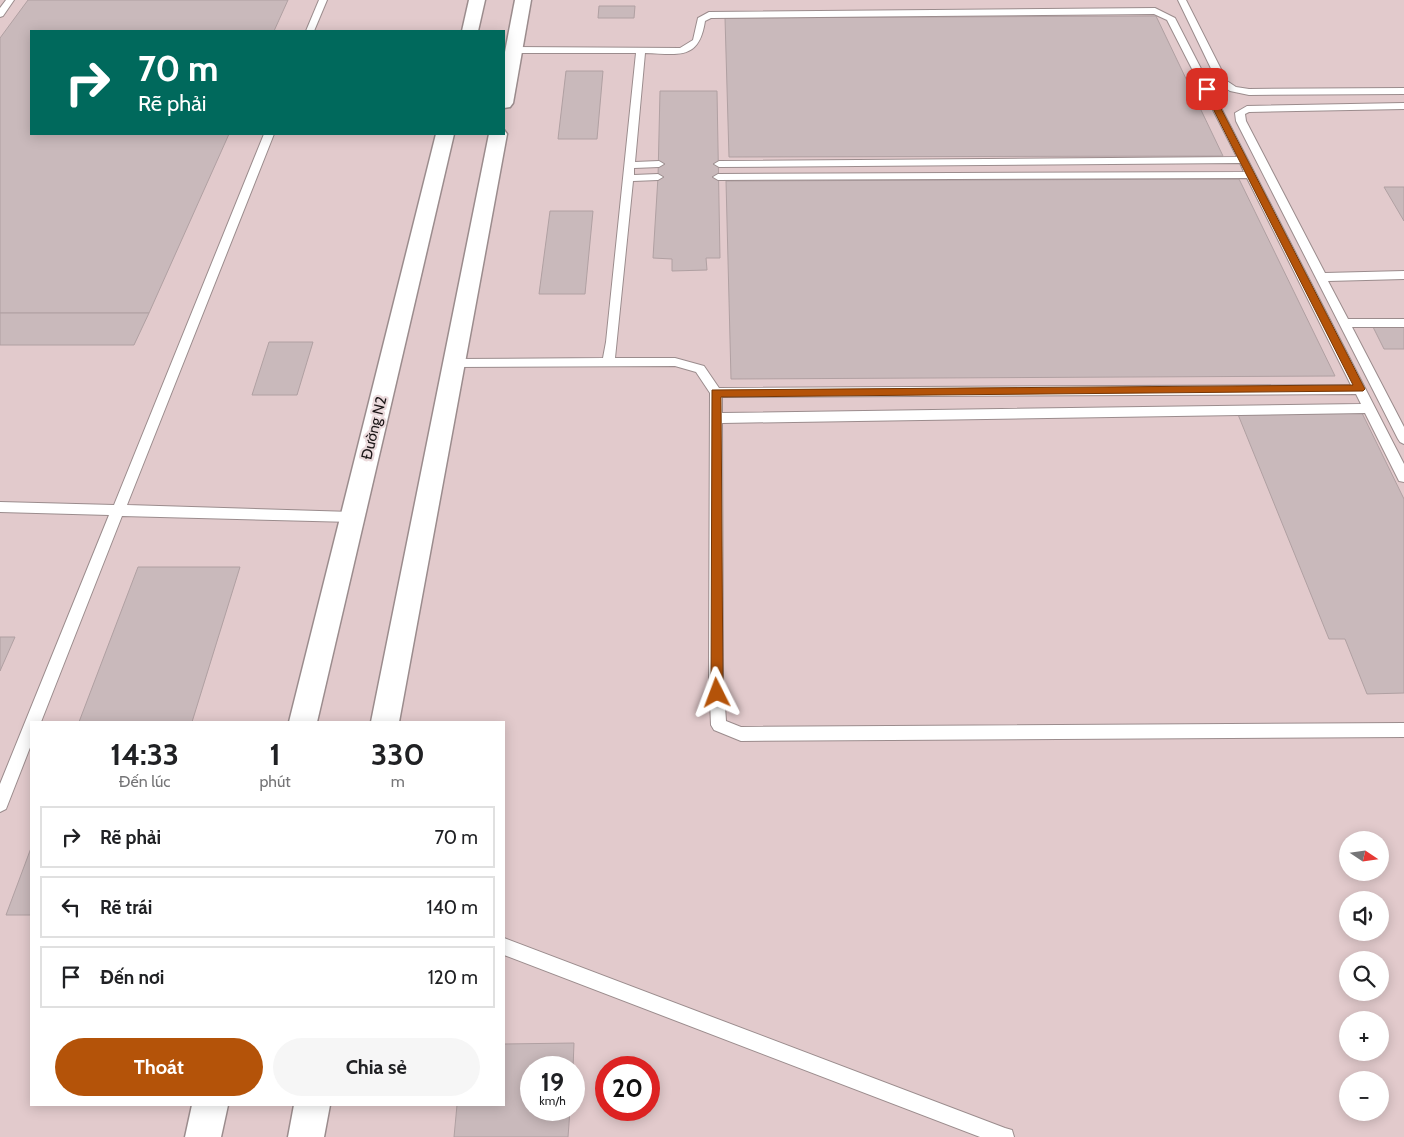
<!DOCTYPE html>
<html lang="vi">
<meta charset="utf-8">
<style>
:root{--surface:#fff;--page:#f6f6f6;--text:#202124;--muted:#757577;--line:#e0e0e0;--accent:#b45309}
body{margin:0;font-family:Cabin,sans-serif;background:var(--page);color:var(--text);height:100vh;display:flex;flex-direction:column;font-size:19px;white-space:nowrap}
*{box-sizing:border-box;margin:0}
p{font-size:16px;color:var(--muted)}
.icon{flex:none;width:28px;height:28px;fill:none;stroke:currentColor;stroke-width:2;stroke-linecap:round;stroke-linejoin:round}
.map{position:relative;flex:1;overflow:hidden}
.side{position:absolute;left:30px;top:721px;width:475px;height:385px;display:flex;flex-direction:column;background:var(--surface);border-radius:0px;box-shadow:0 2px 12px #0003}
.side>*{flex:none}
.guide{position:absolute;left:30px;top:30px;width:475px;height:105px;border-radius:0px;box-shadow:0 2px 12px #0003;background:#00695c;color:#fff;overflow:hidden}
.needle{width:32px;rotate:103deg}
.tools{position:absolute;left:1339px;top:831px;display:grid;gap:10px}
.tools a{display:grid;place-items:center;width:50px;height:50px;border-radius:50%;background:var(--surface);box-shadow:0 2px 12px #0003;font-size:25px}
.speed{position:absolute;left:520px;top:1056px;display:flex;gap:10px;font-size:25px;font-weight:700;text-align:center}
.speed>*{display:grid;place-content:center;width:65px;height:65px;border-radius:50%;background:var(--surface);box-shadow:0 2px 12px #0003;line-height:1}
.speed small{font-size:12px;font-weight:400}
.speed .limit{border:8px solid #d22;background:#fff;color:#111}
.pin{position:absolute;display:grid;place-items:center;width:42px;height:42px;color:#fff;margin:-21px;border-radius:10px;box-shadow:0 2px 8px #0006}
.me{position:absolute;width:55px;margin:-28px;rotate:357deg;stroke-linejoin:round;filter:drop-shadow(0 0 4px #0008)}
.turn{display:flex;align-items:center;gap:18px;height:105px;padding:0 25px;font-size:22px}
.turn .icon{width:65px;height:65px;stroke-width:2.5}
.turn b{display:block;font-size:35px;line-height:42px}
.eta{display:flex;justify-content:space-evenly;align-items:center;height:85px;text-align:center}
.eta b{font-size:30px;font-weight:700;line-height:35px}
.action{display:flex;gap:10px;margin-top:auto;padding:10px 25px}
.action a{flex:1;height:58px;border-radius:30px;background:var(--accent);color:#fff;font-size:20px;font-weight:700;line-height:58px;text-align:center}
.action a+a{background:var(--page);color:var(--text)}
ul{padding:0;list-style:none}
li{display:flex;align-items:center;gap:15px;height:62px;margin:0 10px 8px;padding:0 15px;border:2px solid var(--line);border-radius:0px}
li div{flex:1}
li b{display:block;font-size:19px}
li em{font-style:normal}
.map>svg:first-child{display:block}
</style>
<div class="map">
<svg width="1404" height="1137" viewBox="0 0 1404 1137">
<rect width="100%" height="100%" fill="#ebdadc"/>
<!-- built -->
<path fill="#e2cacc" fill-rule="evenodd" d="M0,0H1404V1137H0ZM31,31H504V134H31ZM31,722H504V1105H31ZM1348,840H1380V872H1348ZM1348,900H1380V932H1348ZM1348,960H1380V992H1348ZM1348,1020H1380V1052H1348ZM531,1068H574V1110H531ZM606,1068H649V1110H606ZM1348,1080H1380V1112H1348Z"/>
<!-- building -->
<g fill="#c9b9bb" stroke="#b0a0a2">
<polygon points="28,0 288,0 274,31 31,31 31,134 229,134 149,313 0,313 0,38"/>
<polygon points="599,6 635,6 634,18 598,18"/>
<polygon points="1156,16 1223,156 729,157 725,18"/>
<polygon points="566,71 603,71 597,139 558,139"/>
<polygon points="660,91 717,91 720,258 706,258 707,270 672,271 672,259 653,258 658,177"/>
<polygon points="1239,179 1335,376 731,379 726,181"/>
<polygon points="1384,187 1404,187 1404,221"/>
<polygon points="550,211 593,211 585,294 539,294"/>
<polygon points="0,313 149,313 134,345 0,345"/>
<polygon points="1373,327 1404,327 1404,349 1384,349"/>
<polygon points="269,342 313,342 297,395 252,395"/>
<polygon points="1361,411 1404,499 1404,693 1367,694 1345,639 1329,639 1237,412"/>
<polygon points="138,567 240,567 192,722 79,722"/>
<polygon points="0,637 15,637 0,671"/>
<polygon points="31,848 31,915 6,915"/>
<polygon points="574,1043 573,1068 531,1068 531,1110 570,1110 568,1137 454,1137 457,1105 504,1105 504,1044"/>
</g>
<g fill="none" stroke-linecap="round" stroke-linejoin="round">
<!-- service casing -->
<g stroke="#9b8c8d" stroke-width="2">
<g id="service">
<polygon points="6,0 14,0 3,16 0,17 0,8"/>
<polygon points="319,0 327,0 314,31 306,31"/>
<polygon points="1178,0 1186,0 1227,81 1236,87 1249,89 1404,88 1404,94 1249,95 1230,91 1218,83"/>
<path d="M1155,8L1175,18L1404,464V482L1399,481L1365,413L722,423L723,677L726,721L741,727L1404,723V737L741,741L714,730L711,725L709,677L710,393L696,372L675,366L455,367L449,363L455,359L603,358L606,342L636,53H514L509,50L514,47L680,48L693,40L698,18L709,12ZM1154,14L1167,20L1237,157L719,161L714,164L719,167L1240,163L1244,172L718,174L713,177L718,180L1247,178L1351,385L719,388L704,366L675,358H615L633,181L658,180L663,177L658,174L634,175V168L659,167L664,164L659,161L635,162L645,53C678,54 699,61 705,21L711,18ZM1356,394L1361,404L722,413V397Z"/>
<polygon points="1404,103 1404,109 1249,112 1245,114 1246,121 1325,273 1404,271 1404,279 1328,281 1348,319 1404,319 1404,327 1352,327 1404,427 1404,444 1400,442 1398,439 1236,121 1235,113 1247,106"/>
<polygon points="264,134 274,134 127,505 352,512 357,513 359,517 357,521 352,522 122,516 41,722 31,722 31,745 6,809 0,812 0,784 109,515 0,512 0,502 114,505"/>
<polygon points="504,938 1005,1128 1012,1130 1014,1137 980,1137 504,955"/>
</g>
</g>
<!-- minor casing -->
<g stroke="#9b8c8d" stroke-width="3">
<g id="minor">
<polygon points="469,0 485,0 478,31 462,31"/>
<polygon points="515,0 531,0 513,103 510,107 504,108 504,57"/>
<polygon points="504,130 507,134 399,722 371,722 489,134 504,134"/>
<polygon points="436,134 454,134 317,722 289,722"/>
<polygon points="192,1105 228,1105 221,1137 185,1137"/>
<polygon points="294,1105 330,1105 324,1137 288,1137"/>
</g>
</g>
<!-- service -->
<use href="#service" fill="#fff" fill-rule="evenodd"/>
<!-- minor -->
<use href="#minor" fill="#fff" fill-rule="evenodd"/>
</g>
<!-- route -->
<polygon fill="#b45309" stroke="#753606" points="1205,88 1211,89 1365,389 1363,391 721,397 723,693 721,697 717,698 713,697 711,693 712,390 1353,385 1203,89"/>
<g text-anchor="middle" stroke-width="4.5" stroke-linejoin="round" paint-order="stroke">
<!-- street labels -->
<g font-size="15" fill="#1b1617" stroke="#ebdadc">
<text transform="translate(374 428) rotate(-76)" y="5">Đường N2</text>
</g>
</g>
</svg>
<div class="tools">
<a><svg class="needle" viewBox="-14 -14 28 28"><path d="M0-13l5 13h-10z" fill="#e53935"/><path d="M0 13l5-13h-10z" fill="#757577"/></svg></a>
<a><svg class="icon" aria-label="sound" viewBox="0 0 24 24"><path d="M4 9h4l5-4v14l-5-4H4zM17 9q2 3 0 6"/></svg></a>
<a><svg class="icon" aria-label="search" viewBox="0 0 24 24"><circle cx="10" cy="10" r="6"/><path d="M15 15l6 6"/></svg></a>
<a>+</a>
<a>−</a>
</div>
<div class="speed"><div>19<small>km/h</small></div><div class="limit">20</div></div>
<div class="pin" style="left:1207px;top:89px;background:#d93025"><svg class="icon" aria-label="arrive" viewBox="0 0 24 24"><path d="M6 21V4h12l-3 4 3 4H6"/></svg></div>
<svg class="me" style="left:717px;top:693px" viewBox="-20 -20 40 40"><path d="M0-17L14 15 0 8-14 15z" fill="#b45309" stroke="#fff" stroke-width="4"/></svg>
<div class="guide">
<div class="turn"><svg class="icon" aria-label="right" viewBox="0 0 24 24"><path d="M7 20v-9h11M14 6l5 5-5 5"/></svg><div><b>70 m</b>Rẽ phải</div></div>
</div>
<section class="side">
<div class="eta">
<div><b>14:33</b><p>Đến lúc</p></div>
<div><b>1</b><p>phút</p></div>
<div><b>330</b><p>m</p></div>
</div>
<ul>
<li><svg class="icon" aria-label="right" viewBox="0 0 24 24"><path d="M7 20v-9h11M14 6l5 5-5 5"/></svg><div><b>Rẽ phải</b></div><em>70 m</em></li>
<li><svg class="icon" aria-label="left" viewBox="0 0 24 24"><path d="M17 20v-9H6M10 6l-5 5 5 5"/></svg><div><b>Rẽ trái</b></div><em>140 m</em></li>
<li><svg class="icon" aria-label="arrive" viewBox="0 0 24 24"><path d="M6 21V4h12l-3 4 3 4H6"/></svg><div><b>Đến nơi</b></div><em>120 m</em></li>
</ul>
<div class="action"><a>Thoát</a><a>Chia sẻ</a></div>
</section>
</div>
